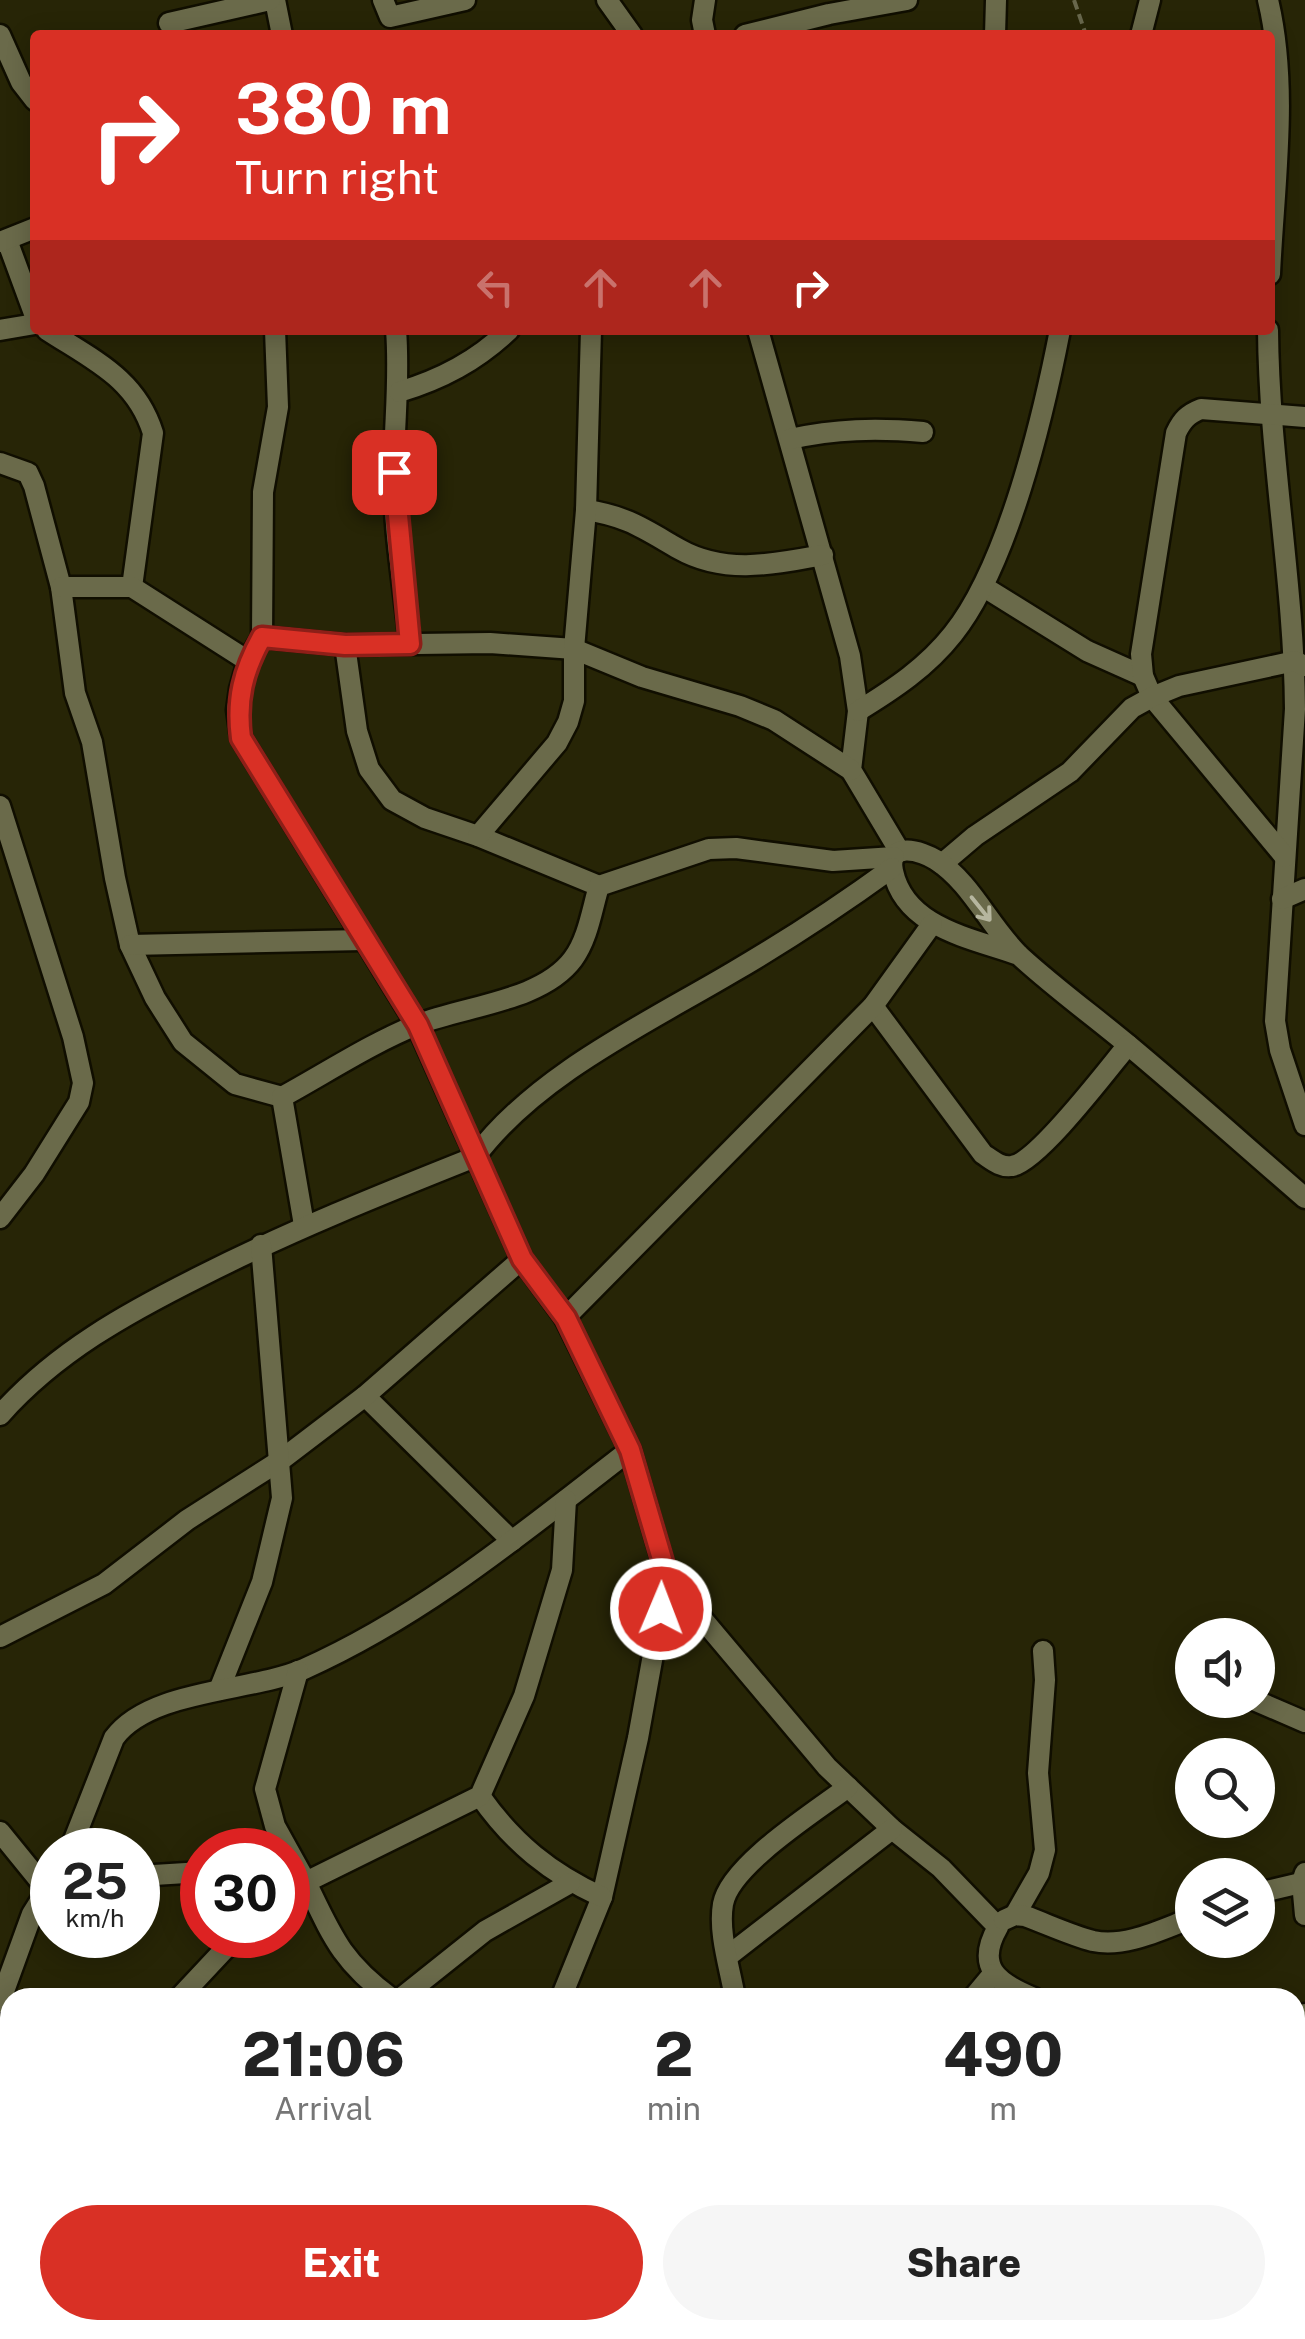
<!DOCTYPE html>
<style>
:root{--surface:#fff;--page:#f6f6f6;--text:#222;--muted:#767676;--accent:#d93025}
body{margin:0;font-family:"Public Sans",sans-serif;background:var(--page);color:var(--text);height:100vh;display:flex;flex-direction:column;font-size:38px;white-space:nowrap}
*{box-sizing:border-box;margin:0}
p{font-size:32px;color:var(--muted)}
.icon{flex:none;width:55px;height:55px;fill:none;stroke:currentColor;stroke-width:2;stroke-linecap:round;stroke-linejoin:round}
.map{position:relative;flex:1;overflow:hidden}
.details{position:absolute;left:0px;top:1988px;width:1305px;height:352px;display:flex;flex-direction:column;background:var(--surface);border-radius:30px 30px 0 0;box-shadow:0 5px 25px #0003}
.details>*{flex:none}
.guide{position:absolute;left:30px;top:30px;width:1245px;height:305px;border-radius:10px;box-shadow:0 5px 25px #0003;background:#d93025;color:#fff;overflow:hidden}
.tools{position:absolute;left:1175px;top:1618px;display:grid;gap:20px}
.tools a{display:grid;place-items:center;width:100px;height:100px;border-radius:50%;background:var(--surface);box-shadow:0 5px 25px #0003;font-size:50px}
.speed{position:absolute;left:30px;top:1828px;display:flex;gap:20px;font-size:50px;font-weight:700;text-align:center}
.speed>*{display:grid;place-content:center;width:130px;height:130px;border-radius:50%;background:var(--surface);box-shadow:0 5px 25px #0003;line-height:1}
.speed small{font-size:25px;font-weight:400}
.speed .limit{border:15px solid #d22;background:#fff;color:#111}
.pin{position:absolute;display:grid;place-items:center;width:85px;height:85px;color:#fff;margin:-42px;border-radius:20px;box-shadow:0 5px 15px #0006}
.me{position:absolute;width:110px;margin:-55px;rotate:1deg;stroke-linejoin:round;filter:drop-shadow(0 0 8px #0008)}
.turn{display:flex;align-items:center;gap:35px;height:210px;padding:0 40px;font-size:45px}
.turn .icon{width:130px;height:130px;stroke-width:2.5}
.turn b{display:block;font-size:70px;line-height:85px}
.lanes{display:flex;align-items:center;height:95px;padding:0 40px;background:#0003;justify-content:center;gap:50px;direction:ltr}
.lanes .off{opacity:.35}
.eta{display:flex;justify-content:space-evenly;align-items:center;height:170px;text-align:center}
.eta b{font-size:60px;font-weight:800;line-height:70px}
.action{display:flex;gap:20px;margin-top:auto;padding:20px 40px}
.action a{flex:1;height:115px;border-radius:60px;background:var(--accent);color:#fff;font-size:40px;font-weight:800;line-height:115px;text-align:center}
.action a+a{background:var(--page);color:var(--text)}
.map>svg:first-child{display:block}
</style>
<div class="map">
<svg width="1305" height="2339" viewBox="0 0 1305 2339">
<rect width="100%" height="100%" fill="#272506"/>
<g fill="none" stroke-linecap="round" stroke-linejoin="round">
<!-- minor casing -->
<g stroke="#100e00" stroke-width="25">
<g id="minor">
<polyline points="275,0 282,35"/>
<polyline points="383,0 390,17 465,0"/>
<polyline points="607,0 632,35"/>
<polyline points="705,0 702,20 705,35"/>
<path d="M1268,0C1289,88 1274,185 1270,274"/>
<polyline points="169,23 270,0"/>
<polyline points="0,35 21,82 35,100"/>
<polyline points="745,35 829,14 907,0"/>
<polyline points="995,35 996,0"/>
<polyline points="1141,35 1150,0"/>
<polyline points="7,240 35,316"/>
<polyline points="0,242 35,228"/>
<polyline points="0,330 35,324"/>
<path d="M47,330C93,360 136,378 153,433L132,587"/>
<polyline points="275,330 278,407 263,492 262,637 248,661 240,689 237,710 241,738 417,1025 522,1259 565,1318 630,1450 667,1577 638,1738 602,1897 561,1998"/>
<path d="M396,330C400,378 394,424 394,471C393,529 404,587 410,644"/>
<polyline points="758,330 850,656 858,711 851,770 900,852"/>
<path d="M1268,330C1269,457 1294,582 1295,709L1275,1021L1280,1050L1305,1125"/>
<path d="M399,392C442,379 476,361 509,330"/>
<path d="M790,439C836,429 876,428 923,432"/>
<polyline points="0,463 28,473 34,486 61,587 75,693 92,742 115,878 130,945 155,998 183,1042 235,1084 282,1097"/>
<path d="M586,510C627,516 644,529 679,549C725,575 774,564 823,555"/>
<polyline points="61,587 132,587 248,661"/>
<polyline points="984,587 1087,651 1143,676"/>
<polyline points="262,637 345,645 357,731 369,769 392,800 425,818 478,836 599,886"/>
<polyline points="345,645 490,643 574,649 642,677 740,706 774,720 851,770"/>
<path d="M858,711C894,689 927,667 953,634C1008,565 1043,417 1060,330"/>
<polyline points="0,806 73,1037 83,1083 79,1102 34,1174 0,1218"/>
<polyline points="478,836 557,743 568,722 574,701 574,649 586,510 591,330"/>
<path d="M1285,857L1152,697L1143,676L1141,654L1176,433C1182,420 1188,414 1201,409L1305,417"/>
<polyline points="942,864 975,836 1070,772 1132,708 1152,697 1179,686 1295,661 1304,666"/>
<polyline points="1282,899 1305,889"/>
<polyline points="130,945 363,940"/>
<path d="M1019,955C972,938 905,928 893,871C887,840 922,851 936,860C972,883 990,928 1021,957C1055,988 1092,1015 1127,1044C1187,1094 1246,1147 1305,1198"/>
<path d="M873,1006L983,1154C992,1160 1001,1168 1012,1166C1038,1162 1108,1069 1128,1045"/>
<path d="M304,1225L282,1097C326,1073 373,1042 419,1024C465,1006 542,1001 573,959C588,939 592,909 599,886L709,849L736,848L833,861L894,857"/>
<polyline points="565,1318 873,1006 932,924"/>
<polyline points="365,1396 512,1541"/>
<path d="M0,1415C56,1352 127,1313 201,1276C290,1231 382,1194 475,1157C536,1075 647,1023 733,972C788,940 841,905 892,868"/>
<path d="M667,1577L827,1767L892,1829L941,1868L998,1927C975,1967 997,1983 1034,1998"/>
<polyline points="0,1637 104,1584 187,1520 281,1460 365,1396 522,1259"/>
<polyline points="219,1690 262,1582 282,1498 261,1245"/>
<polyline points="1254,1700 1305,1722"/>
<path d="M480,1796C513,1843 550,1873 602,1897"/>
<polyline points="0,1832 48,1891 52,1890"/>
<path d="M70,1850L114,1738C150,1689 251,1692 304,1669C425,1615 526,1530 630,1450"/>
<polyline points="1305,1873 1302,1882 1305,1915"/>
<polyline points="138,1876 202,1872"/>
<polyline points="288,1884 306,1882 275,1826 265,1789 298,1671"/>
<polyline points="1258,1893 1305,1882"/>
<polyline points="1015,1915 1039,1873 1045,1850 1038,1773 1045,1680 1043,1651"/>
<path d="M1004,1920L1015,1915L1025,1916C1047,1924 1070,1935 1093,1941C1126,1948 1162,1929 1192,1918"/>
<polyline points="728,1956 892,1829"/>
<polyline points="179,1998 238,1935"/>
<path d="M391,1998C341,1961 332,1936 306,1882L480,1796L524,1696L562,1570L566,1500"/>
<polyline points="401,1998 485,1931 570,1883"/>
<path d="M735,1998C730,1968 718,1933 723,1904C730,1865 815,1812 848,1787"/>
<polyline points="973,1998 993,1974"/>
<polyline points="0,2002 32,1914 52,1882"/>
<polyline points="1295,2016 1305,2014"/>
<polyline points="1295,2167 1305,2153"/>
<polyline points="0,2224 10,2215"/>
<polyline points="702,2330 734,2339"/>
<polyline points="1063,2330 1068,2339"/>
<polyline points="783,2339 784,2330"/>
<polyline points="1168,2339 1175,2330"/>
</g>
</g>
<!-- path -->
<polyline stroke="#68674c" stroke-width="4" stroke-dasharray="10 5" stroke-linecap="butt" points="1074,0 1086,35"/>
<!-- minor -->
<use href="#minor" stroke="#6a6a4a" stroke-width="20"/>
</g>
<!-- one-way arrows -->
<defs><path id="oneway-shaft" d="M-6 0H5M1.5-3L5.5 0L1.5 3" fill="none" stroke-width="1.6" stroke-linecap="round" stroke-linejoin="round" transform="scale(2.5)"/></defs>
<use stroke="#b6b69f" href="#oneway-shaft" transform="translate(981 909) rotate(51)"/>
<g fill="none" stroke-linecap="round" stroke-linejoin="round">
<!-- route casing -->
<g stroke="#8d1f18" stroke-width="25">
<path id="route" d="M394,472L410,644L345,645L262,637C243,671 236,700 241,738L418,1025L522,1259L566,1318L630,1450L667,1576L661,1609"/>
</g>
<!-- route -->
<use href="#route" stroke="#d93025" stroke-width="18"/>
</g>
</svg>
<div class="tools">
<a><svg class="icon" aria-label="sound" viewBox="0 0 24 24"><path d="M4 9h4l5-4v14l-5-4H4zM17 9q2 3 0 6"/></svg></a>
<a><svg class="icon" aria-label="search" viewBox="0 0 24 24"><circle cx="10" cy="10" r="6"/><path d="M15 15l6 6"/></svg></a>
<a><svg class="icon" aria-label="layers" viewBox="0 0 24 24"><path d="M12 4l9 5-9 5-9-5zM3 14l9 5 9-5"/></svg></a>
</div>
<div class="speed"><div>25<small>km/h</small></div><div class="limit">30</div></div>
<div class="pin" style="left:394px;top:472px;background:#d93025"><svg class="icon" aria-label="arrive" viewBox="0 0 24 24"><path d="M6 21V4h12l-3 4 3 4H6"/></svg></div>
<svg class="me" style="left:661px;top:1609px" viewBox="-20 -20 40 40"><circle r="17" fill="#d93025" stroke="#fff" stroke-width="3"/><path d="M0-11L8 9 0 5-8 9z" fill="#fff"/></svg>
<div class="guide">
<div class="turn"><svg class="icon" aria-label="right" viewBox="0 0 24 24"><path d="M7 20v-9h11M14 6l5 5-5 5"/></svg><div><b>380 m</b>Turn right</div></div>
<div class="lanes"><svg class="icon off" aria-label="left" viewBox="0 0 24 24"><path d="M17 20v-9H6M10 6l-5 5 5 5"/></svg><svg class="icon off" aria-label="ahead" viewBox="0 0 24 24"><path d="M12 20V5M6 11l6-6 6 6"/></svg><svg class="icon off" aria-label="ahead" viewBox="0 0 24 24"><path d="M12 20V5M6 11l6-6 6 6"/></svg><svg class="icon" aria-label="right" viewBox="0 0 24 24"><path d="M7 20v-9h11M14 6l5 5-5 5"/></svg></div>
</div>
<section class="details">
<div class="eta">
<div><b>21:06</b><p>Arrival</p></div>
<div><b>2</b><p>min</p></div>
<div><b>490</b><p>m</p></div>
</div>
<div class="action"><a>Exit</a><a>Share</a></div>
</section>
</div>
